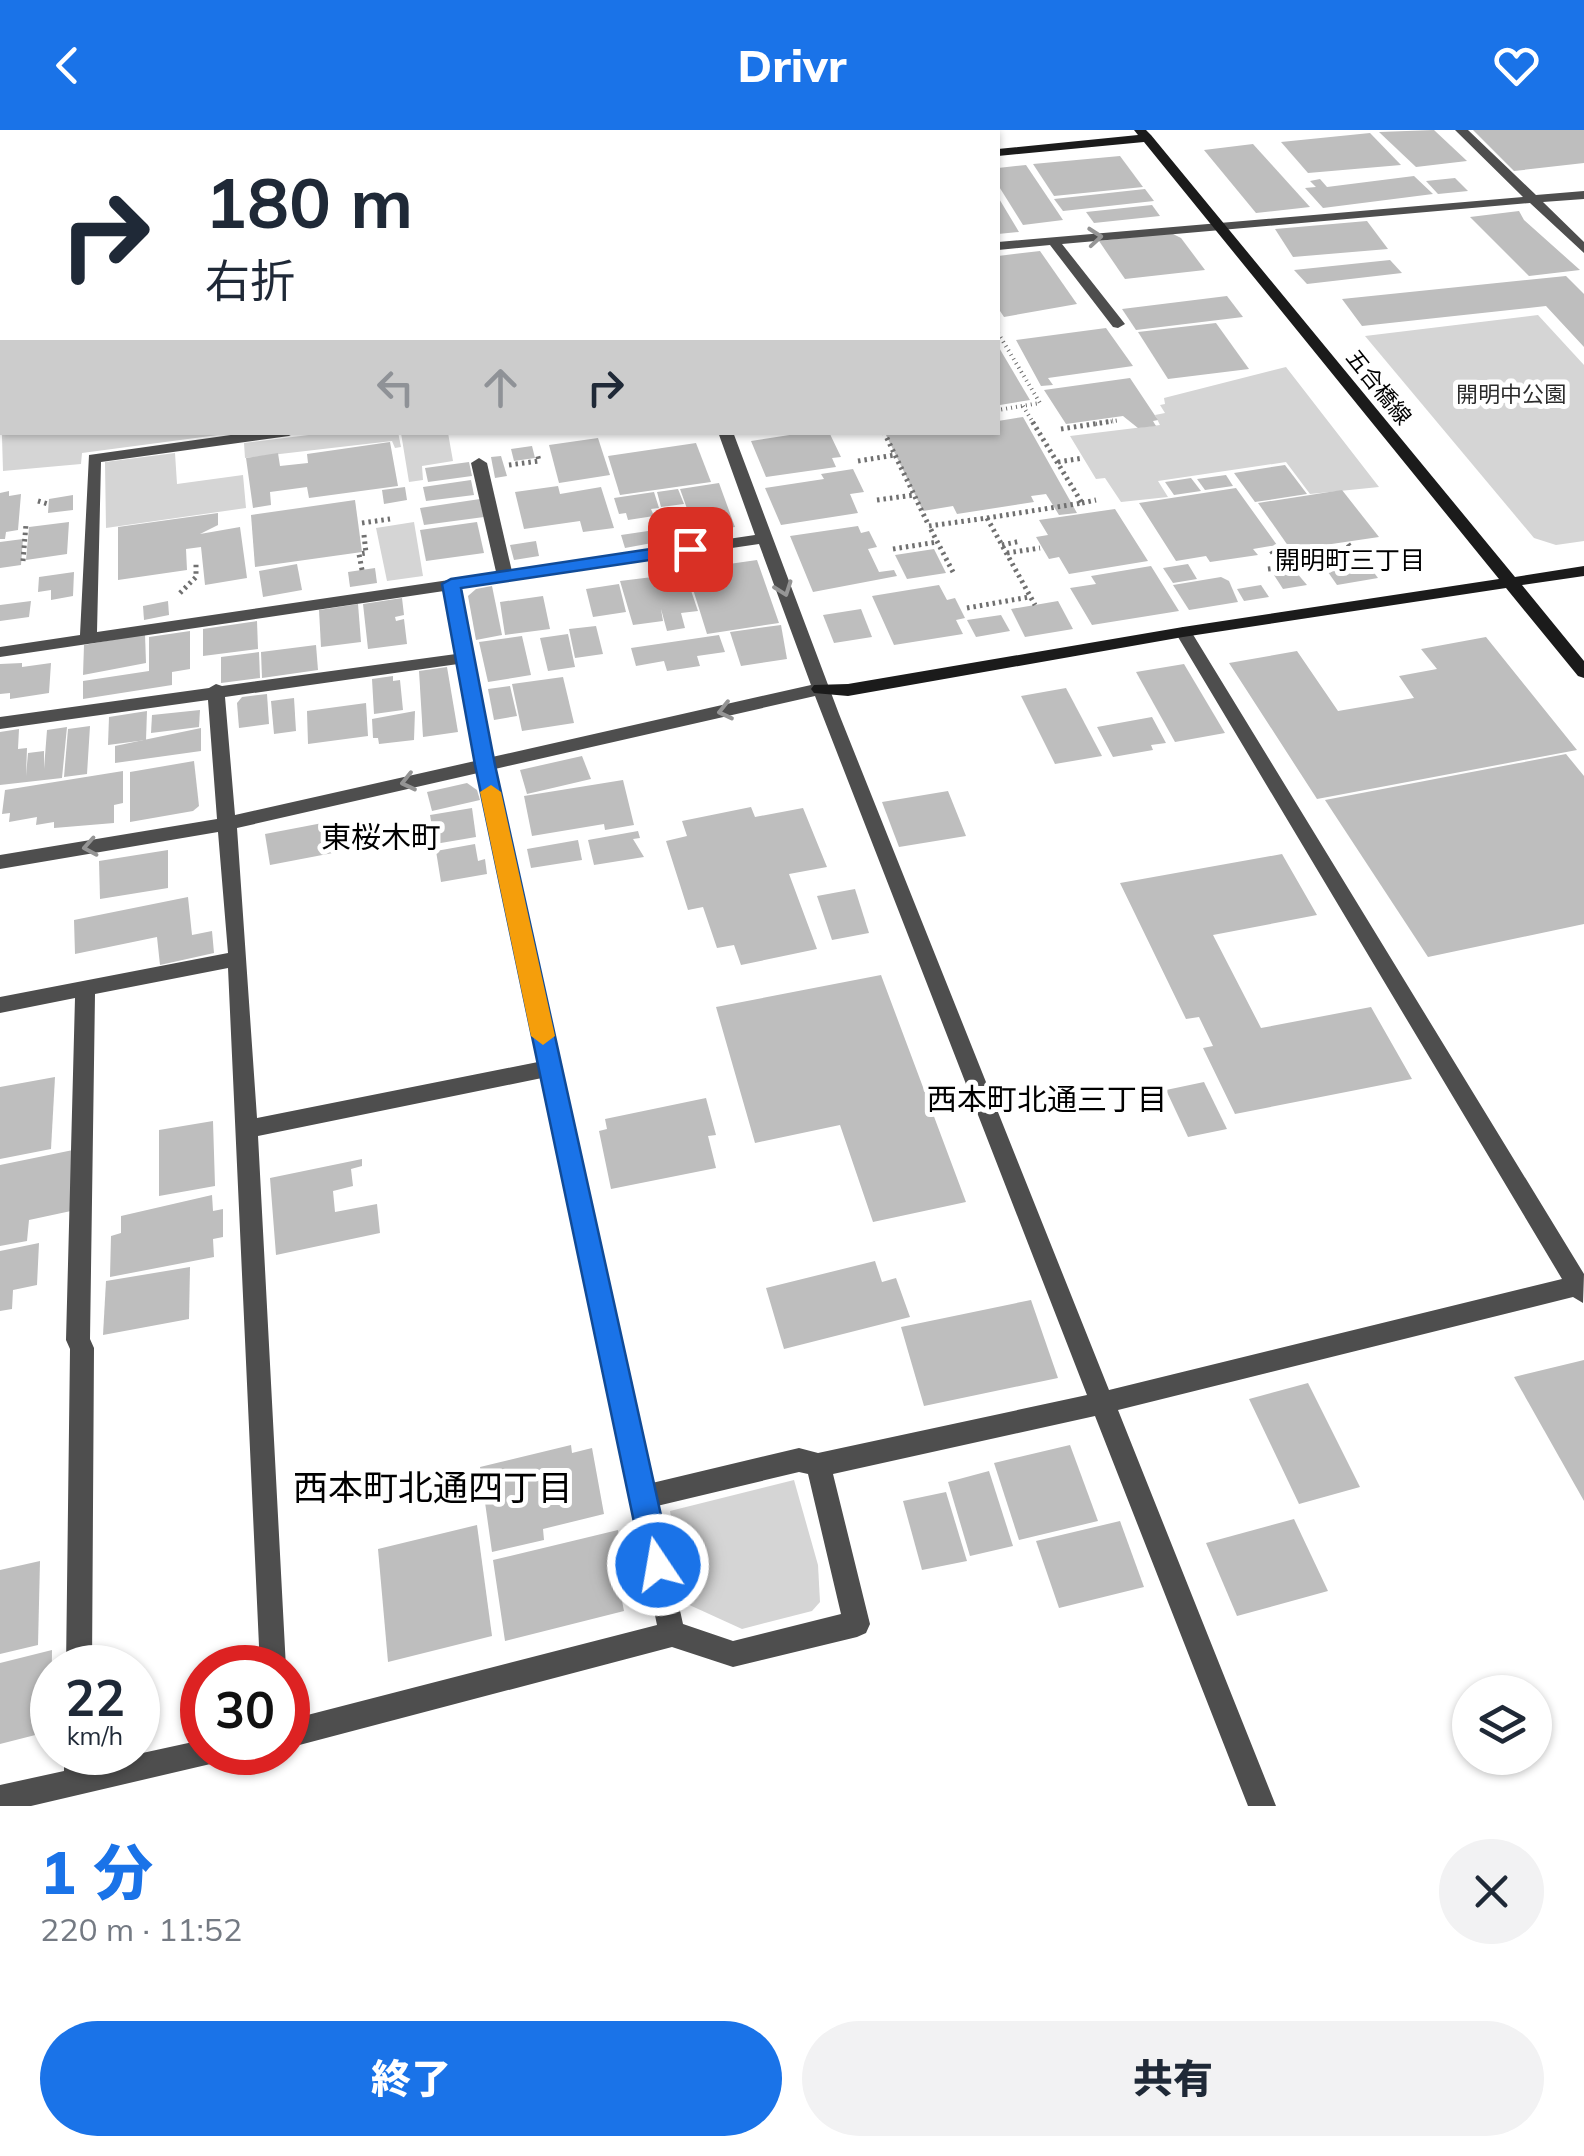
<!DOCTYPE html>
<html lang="ja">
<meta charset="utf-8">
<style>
:root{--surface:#fff;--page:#f2f2f3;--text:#1f2937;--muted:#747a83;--accent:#1a73e8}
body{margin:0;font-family:Mulish,"Noto Sans JP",sans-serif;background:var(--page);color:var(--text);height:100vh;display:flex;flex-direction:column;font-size:38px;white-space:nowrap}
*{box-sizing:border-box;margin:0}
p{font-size:32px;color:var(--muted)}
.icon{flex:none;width:55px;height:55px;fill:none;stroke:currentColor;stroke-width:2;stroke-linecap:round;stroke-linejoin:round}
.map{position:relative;height:1676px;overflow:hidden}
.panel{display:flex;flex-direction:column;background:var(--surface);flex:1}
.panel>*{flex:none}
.top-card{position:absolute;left:0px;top:0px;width:1000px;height:305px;box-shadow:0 2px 8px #0004;background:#fff;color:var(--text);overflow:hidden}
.buttons{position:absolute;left:1452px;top:1545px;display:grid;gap:20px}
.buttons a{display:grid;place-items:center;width:100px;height:100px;border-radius:50%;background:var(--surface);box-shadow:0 2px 8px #0004;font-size:50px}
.speed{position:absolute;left:30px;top:1515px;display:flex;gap:20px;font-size:50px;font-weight:700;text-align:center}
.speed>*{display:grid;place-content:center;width:130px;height:130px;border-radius:50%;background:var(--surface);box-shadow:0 2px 8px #0004;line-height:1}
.speed small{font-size:25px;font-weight:400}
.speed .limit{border:15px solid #d22;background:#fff;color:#111}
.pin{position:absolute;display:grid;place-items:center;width:85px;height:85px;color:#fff;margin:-42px;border-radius:20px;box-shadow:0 5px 15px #0006}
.me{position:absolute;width:110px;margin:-55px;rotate:348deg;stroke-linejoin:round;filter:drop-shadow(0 0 8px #0008)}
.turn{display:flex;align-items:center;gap:35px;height:210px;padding:0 40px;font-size:45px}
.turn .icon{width:130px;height:130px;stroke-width:2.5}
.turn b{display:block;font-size:70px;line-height:85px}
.lanes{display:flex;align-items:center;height:95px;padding:0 40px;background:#0003;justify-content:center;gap:50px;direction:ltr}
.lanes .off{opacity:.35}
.round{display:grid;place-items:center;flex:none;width:105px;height:105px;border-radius:52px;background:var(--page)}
.headline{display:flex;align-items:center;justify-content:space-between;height:170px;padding:0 40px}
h1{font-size:60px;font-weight:800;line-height:75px;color:var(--accent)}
.action{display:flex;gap:20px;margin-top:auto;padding:20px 40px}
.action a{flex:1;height:115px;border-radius:60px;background:var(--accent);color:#fff;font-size:40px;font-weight:800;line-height:115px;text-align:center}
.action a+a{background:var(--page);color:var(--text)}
header{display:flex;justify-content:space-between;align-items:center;height:130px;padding:0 40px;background:var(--accent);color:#fff;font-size:45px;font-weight:800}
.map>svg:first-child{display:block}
</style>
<header><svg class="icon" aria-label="back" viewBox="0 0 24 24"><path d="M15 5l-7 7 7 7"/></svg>Drivr<svg class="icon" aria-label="heart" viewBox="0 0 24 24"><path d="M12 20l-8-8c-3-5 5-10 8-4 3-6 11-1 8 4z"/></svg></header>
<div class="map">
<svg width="1584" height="1676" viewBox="0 0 1584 1676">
<rect width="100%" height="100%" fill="#fff"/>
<!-- green -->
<g fill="#d5d5d5">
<polygon points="1538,185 1584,235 1584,411 1556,415 1534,408 1365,206"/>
<polygon points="1286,237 1379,357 1310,364 1286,332 1158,351 1168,367 1121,372 1105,348 1096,349 1070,306 1160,295 1155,285 1165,283 1160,275 1165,274 1164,268"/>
<polygon points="0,239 2,302 233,303 82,323 81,334 3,341"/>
<polygon points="398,302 401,317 395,318 392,311 245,328 244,313 325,303"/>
<polygon points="401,303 448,303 453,331 422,336 423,350 409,352"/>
<polygon points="175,323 177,354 243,345 246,378 106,398 105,332"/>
<polygon points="414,392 423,446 387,451 376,398"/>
<polygon points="794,1350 818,1435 820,1472 812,1481 742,1499 685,1473 670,1381"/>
</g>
<!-- building -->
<g fill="#bebebe">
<polygon points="1434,0 1467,31 1416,37 1379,2"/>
<polygon points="1473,0 1584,0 1584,33 1514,41"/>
<polygon points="1370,3 1401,35 1308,43 1281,12"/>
<polygon points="1253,14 1310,77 1256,83 1204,20"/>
<polygon points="1120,26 1143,57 1054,66 1033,34"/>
<polygon points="1026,35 1063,90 1023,95 998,55 998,38"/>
<polygon points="1414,46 1433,64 1323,78 1305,58 1316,57 1310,51 1320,49 1327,57"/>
<polygon points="1455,48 1468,61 1438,64 1426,51"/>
<polygon points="1145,59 1154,71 1063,81 1054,69"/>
<polygon points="998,67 1019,102 998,104"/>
<polygon points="1152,75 1160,86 1094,93 1086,82"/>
<polygon points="1519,81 1524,90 1580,140 1529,146 1470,87"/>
<polygon points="1367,91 1388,119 1293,127 1275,99"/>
<polygon points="1171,103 1181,108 1205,140 1125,149 1099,111"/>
<polygon points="1040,121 1077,174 1004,187 998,178 998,126"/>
<polygon points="1390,130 1402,143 1307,154 1294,140"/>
<polygon points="1566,146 1584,164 1584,217 1546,176 1362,196 1342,169"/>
<polygon points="1227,166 1243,187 1136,200 1122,179"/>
<polygon points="1216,193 1249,239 1168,249 1138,202"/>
<polygon points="1106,198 1133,236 1048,248 1053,255 1041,256 1016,210"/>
<polygon points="998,216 1030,270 1000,275"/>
<polygon points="1130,248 1158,290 1153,291 1156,296 1138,298 1123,286 1066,294 1044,260"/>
<polygon points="1023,287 1077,383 1059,385 1046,364 1031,366 1034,372 957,384 953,376 923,381 886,305 998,302 998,291"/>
<polygon points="809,302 829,302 841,327 832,328 836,337 766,347 751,311"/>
<polygon points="598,308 610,345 559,353 549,315"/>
<polygon points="390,312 398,356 309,368 307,357 270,362 271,375 253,378 246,328 278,323 280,336 308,333 307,324"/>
<polygon points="696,313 711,352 620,365 608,326"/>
<polygon points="532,316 535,328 514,331 511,319"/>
<polygon points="501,326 507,346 495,348 491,327"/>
<polygon points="469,332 472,346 428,352 425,338"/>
<polygon points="1285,335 1307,364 1255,372 1234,343"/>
<polygon points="853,339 864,362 850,364 858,383 781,395 765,358 824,349 821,344"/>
<polygon points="1226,345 1233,356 1205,360 1197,349"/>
<polygon points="1191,348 1201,361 1174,365 1165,352"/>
<polygon points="471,350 474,365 426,371 423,357"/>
<polygon points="719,353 735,397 689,404 683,388 690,387 680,359"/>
<polygon points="558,356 560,364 601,357 614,398 583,402 580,391 524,399 515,362"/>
<polygon points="405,357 407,370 384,374 382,360"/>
<polygon points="1236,358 1277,415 1253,419 1258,425 1210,432 1206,426 1176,431 1139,373"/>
<polygon points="678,359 684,374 661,377 657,362"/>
<polygon points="1342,360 1379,407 1291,420 1258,373"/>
<polygon points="9,361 9,366 21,364 18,400 6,402 5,409 0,409 0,363"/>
<polygon points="654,362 659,378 651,379 654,386 628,390 626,383 619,384 614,368"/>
<polygon points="73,365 73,380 48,383 49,369"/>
<polygon points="480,369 484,387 424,395 420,378"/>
<polygon points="355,370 362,422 255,437 251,385"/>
<polygon points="1115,379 1148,431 1069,444 1059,427 1049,429 1036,407 1048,405 1039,390"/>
<polygon points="218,383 218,395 200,404 240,397 247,448 205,455 201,417 186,419 187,440 118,450 118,397"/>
<polygon points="69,392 67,424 26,430 29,397"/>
<polygon points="477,392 484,423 426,431 420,400"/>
<polygon points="858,396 861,403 869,401 877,417 868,419 879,442 894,440 897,446 813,462 790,406"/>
<polygon points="648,401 652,413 625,418 621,405"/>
<polygon points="23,409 21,435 0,438 0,412"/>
<polygon points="536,411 539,426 514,430 510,415"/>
<polygon points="934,419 946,443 907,449 895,425"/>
<polygon points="757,430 779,493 707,504 687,440"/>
<polygon points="297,434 302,460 263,467 259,441"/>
<polygon points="1188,434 1197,449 1173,453 1163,438"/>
<polygon points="1151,436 1179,481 1092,495 1070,458 1096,454 1091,446"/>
<polygon points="1369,436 1378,448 1337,455 1328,442"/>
<polygon points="375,438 377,453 350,457 348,442"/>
<polygon points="74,442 73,466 51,470 51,460 38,462 39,447"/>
<polygon points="1296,442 1307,455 1283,459 1274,445"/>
<polygon points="685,443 698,481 681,483 685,498 667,501 661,479 663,491 633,495 620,451"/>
<polygon points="1221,447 1229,451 1238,472 1189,480 1173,455"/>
<polygon points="619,454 626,482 593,487 586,459"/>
<polygon points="939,455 947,470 955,468 965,488 956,490 963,504 894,515 872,466"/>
<polygon points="1261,455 1269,467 1244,471 1237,459"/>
<polygon points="492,456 502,505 476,510 468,466 476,459"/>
<polygon points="543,466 550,499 505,505 500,472"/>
<polygon points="402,468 404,485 395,487 396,491 404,489 407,514 368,519 363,474"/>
<polygon points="31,471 29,487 0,491 0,475"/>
<polygon points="168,471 169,485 144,490 143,476"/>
<polygon points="1058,471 1073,499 1025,507 1011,479"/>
<polygon points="358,474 361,512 321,517 319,480"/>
<polygon points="861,479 872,507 834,513 823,485"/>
<polygon points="1001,485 1010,501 976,507 967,490"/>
<polygon points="257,491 258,519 203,526 203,499"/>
<polygon points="781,495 787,529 741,536 730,502"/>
<polygon points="596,496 603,524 575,528 569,499"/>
<polygon points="190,501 190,539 172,542 172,555 83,569 83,551 149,541 149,507"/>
<polygon points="145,504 146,533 83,545 84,515"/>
<polygon points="568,504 575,537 548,541 540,508"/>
<polygon points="719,505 725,522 697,526 700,536 667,541 664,531 636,536 631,518"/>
<polygon points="522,506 531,545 488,552 479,512"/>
<polygon points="1486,507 1577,620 1317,669 1229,533 1297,521 1338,581 1414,568 1399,546 1437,539 1421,519"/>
<polygon points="316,515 318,540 262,548 261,522"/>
<polygon points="259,522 260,548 221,553 221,527"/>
<polygon points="22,533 22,537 51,533 49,563 10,569 10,563 0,564 0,534"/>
<polygon points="1184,534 1225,603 1175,612 1136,542"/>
<polygon points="447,537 458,602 423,607 419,541"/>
<polygon points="393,546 393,551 400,550 403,580 374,584 372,549"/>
<polygon points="563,547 574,593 522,601 512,554"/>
<polygon points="510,556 517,586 494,590 488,559"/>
<polygon points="1066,558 1102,626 1055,634 1021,566"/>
<polygon points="267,564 269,594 239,598 237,573 242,567"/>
<polygon points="294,568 296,601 274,604 271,571"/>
<polygon points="366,573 368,606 308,614 307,581"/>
<polygon points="200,580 199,597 151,603 152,585"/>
<polygon points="147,581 146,610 108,615 109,587"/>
<polygon points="415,581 414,610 379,614 378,608 373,608 372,589"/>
<polygon points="1152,587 1166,613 1151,615 1153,620 1113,627 1097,597"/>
<polygon points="90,596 87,644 64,647 68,599"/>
<polygon points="67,597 62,648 0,655 0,602 19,599 18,619 27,618 26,646 28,623 44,621 44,639 47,600"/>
<polygon points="201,598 201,621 115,633 115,616"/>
<polygon points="1566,624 1584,646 1584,794 1428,827 1325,670"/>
<polygon points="582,626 591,649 527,664 520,640"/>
<polygon points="194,631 199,676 193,681 130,692 130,642"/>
<polygon points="123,641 123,673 114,675 114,693 54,698 54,692 36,695 37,687 9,692 10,683 2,684 5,660"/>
<polygon points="623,650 634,695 605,700 604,694 532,706 524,666"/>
<polygon points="467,653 477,660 480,670 432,681 427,662"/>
<polygon points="948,661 966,706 899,717 882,672"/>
<polygon points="751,677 755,687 803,678 827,737 789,744 817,819 741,835 734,815 717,818 703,777 688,780 666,711 687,706 682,691"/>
<polygon points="472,678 476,707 435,714 430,685"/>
<polygon points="333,691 338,722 270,735 265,704"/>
<polygon points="638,701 640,708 633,709 644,727 594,735 588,710"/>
<polygon points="578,710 582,730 531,738 527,719"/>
<polygon points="475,714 478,731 485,729 487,744 441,752 436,721"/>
<polygon points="168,720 168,758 100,769 99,731"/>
<polygon points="1282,724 1317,785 1213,805 1261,898 1371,877 1412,949 1235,984 1203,918 1213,916 1199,887 1186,889 1120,753"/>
<polygon points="855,759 869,803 832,810 817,766"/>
<polygon points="188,767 192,805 212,801 214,823 160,835 157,807 75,824 74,790"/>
<polygon points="881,845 966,1072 873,1092 840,995 755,1013 716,877"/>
<polygon points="55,947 51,1019 0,1029 0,957"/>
<polygon points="1204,952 1227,999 1188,1007 1166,960"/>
<polygon points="706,968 716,1005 708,1006 716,1038 611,1059 599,1001 607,999 605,989"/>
<polygon points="213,991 215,1056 159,1066 159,1000"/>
<polygon points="73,1020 71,1081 29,1090 27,1111 0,1116 0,1035"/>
<polygon points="362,1029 362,1036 351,1039 353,1056 333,1061 335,1082 377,1074 380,1103 276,1125 270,1048"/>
<polygon points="212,1065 213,1081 223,1079 223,1107 213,1109 214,1127 110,1147 111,1106 121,1103 121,1086"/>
<polygon points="39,1113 37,1155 13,1160 12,1179 0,1181 0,1121"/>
<polygon points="875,1131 882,1152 896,1148 910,1187 784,1219 766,1158"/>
<polygon points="190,1137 189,1189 103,1205 106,1151"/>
<polygon points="1031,1170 1058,1248 924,1276 901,1197"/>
<polygon points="1584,1230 1584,1371 1514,1247"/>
<polygon points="1308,1253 1360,1357 1299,1374 1249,1269"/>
<polygon points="571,1315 572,1323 592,1318 604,1384 543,1399 544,1410 492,1422 480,1337"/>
<polygon points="1070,1315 1098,1391 1019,1410 994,1333"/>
<polygon points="989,1341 1013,1416 970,1426 948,1352"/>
<polygon points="946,1362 967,1431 922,1440 903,1371"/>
<polygon points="1294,1389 1328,1461 1237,1486 1206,1413"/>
<polygon points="1120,1391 1144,1457 1059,1478 1036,1411"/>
<polygon points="477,1395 492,1506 388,1532 378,1419"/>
<polygon points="618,1400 623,1428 614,1430 624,1481 505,1511 493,1430"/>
<polygon points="40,1431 38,1515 0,1524 0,1440"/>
<polygon points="52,1520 51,1601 0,1614 0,1533"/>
</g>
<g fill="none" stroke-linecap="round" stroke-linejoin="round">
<!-- path-far1 -->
<g stroke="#707070" stroke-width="4" stroke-dasharray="1 4" stroke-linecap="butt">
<polyline points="998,203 1040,273 998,280"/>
<polyline points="1023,276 1034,294"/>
<polyline points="1096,294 1120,290"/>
</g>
<!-- path -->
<g stroke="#707070" stroke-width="5" stroke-dasharray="2.5 4" stroke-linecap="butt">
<polyline points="1061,299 1113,291"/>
<polyline points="884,302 929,396"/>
<polyline points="858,331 895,325"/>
<polyline points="1058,332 1083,328"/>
<polyline points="509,335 539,331 537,323"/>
<polyline points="877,370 914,365"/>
<polyline points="38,371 48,374"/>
<polyline points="1082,373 1096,370"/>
<polyline points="674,379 679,394"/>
<polyline points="987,388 1082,373 1032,291"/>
<polyline points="362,393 390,389"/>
<polyline points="1348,414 1357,427 1365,428 1360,419"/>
<polyline points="1002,415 1021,411"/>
<polyline points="893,419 937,412"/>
<polyline points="1007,423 1040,418"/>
<polyline points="23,431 26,394"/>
<polyline points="1268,439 1283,437 1270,419"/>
<polyline points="362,440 359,424 366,423 364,405"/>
<polyline points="953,442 929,396 987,388 1035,475"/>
<polyline points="180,463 196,447 196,433"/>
<polyline points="967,478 1029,467"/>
</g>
<!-- lane -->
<polygon fill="#4e4e4e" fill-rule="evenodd" points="479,328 487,333 513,446 505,451 497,446 471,333"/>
<!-- street -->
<g fill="#4e4e4e" fill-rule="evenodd">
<polygon points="616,0 628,0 630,2 618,2"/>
<polygon points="1455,0 1468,0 1536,65 1584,61 1584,69 1543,72 1584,112 1584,123 1530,73 1062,114 1125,194 1118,198 1113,197 1050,115 998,120 998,112 1523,67"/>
<polygon points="0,9 2,10 2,16 0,17"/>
<polygon points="2,65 2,73 0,74 0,66"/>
<path d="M252,302H296L289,306L101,332L97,502L755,405L718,302H733L839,584L1109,1260L1562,1149L1175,502L1183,497L1189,498L1584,1144L1583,1173L1573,1167L1118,1280L1276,1676H1248L1095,1286L833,1344L870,1494L866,1503L857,1507L733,1537L672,1517L288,1618V1590L657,1495L542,948L258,1006L286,1538H260L228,838L95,864L90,1209L94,1218L92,1538H66L70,1219L66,1210L75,868L0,883V867L228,823L218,702L0,739V725L217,689L208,570L0,599V587L209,558L216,554L222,556L456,524L444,461L0,527V517L80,505L89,325ZM759,414L811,555L492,627L460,458ZM458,534L475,631L235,685L225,567ZM815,566L1087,1265L818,1323L799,1318L652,1353L495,639ZM478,643L538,932L257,988L237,698ZM799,1342L808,1344L841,1484L733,1511L683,1494L657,1376Z"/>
<polygon points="202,1610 202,1622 223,1622 219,1632 31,1676 0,1676 0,1655 64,1641 64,1622 92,1622 92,1634"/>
</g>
<!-- secondary -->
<polygon fill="#1b1b1b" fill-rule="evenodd" points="1134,0 1146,0 1151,5 1515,447 1584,436 1584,446 1522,455 1584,531 1584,548 1578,546 1506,458 1183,507 848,566 814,563 811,559 814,555 848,554 1183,497 1499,449 1144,12 998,26 998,19 1138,5"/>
<!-- rail -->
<g stroke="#000" stroke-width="5" stroke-dasharray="10 4 1 4" stroke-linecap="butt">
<polyline points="144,2 154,0"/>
<polyline points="245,2 258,0"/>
</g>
</g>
<!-- one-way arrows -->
<defs><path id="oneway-chevron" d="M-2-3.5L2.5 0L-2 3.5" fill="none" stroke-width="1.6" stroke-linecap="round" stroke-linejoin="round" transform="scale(2.5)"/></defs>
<g stroke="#959595">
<use href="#oneway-chevron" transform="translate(1095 107) rotate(-5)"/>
<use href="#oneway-chevron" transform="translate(784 459) rotate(70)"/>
<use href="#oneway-chevron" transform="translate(725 581) rotate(167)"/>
<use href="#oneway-chevron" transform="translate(408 652) rotate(167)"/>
<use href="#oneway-chevron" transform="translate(90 717) rotate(170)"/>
</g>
<!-- route -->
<polygon fill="#1a73e8" stroke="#114b97" stroke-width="2.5" points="690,413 697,415 697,423 461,458 495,635 672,1435 668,1446 658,1450 647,1446 643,1435 475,635 442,454 451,449"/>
<!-- slow -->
<polygon fill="#f59e0b" points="491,655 501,662 555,906 543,915 531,906 480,662"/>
<g text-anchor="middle" stroke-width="10" stroke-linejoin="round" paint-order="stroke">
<!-- far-street labels -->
<g font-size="22" fill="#000" stroke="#fff">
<text transform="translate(1379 257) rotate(51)" y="8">五合橋線</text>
</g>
<!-- far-park labels -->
<g font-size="22" fill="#2c2c2c" stroke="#fff">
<text x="1511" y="272">開明中公園</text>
</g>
<!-- far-neighbourhood labels -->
<g font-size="25" fill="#000" stroke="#fff">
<text x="1350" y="439">開明町三丁目</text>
</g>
<!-- neighbourhood labels -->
<g font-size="30" fill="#000" stroke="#fff">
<text x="381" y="718">東桜木町</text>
<text x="1047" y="980">西本町北通三丁目</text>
</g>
<!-- near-neighbourhood labels -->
<g font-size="35" fill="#000" stroke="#fff">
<text x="433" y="1370">西本町北通四丁目</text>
</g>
</g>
</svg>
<div class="buttons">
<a><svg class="icon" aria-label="layers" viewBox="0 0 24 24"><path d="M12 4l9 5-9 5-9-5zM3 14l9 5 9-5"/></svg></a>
</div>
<div class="speed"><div>22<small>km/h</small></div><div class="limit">30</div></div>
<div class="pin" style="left:690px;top:419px;background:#d93025"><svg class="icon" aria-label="arrive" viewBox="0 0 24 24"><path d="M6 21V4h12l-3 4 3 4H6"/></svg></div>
<svg class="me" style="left:658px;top:1435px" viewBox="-20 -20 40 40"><circle r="17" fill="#1a73e8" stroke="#fff" stroke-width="3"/><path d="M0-11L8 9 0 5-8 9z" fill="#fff"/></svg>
<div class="top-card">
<div class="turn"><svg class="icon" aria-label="right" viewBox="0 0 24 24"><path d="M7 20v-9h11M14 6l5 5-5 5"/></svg><div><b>180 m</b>右折</div></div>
<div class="lanes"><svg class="icon off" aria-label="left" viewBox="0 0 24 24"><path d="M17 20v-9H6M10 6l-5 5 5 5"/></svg><svg class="icon off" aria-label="ahead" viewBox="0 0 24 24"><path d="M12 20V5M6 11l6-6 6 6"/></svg><svg class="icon" aria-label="right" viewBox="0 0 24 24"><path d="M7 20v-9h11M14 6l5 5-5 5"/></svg></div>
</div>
</div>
<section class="panel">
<div class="headline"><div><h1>1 分</h1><p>220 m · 11:52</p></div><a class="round"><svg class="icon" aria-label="close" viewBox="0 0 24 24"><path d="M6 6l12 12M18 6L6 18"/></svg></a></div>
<div class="action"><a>終了</a><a>共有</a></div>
</section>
